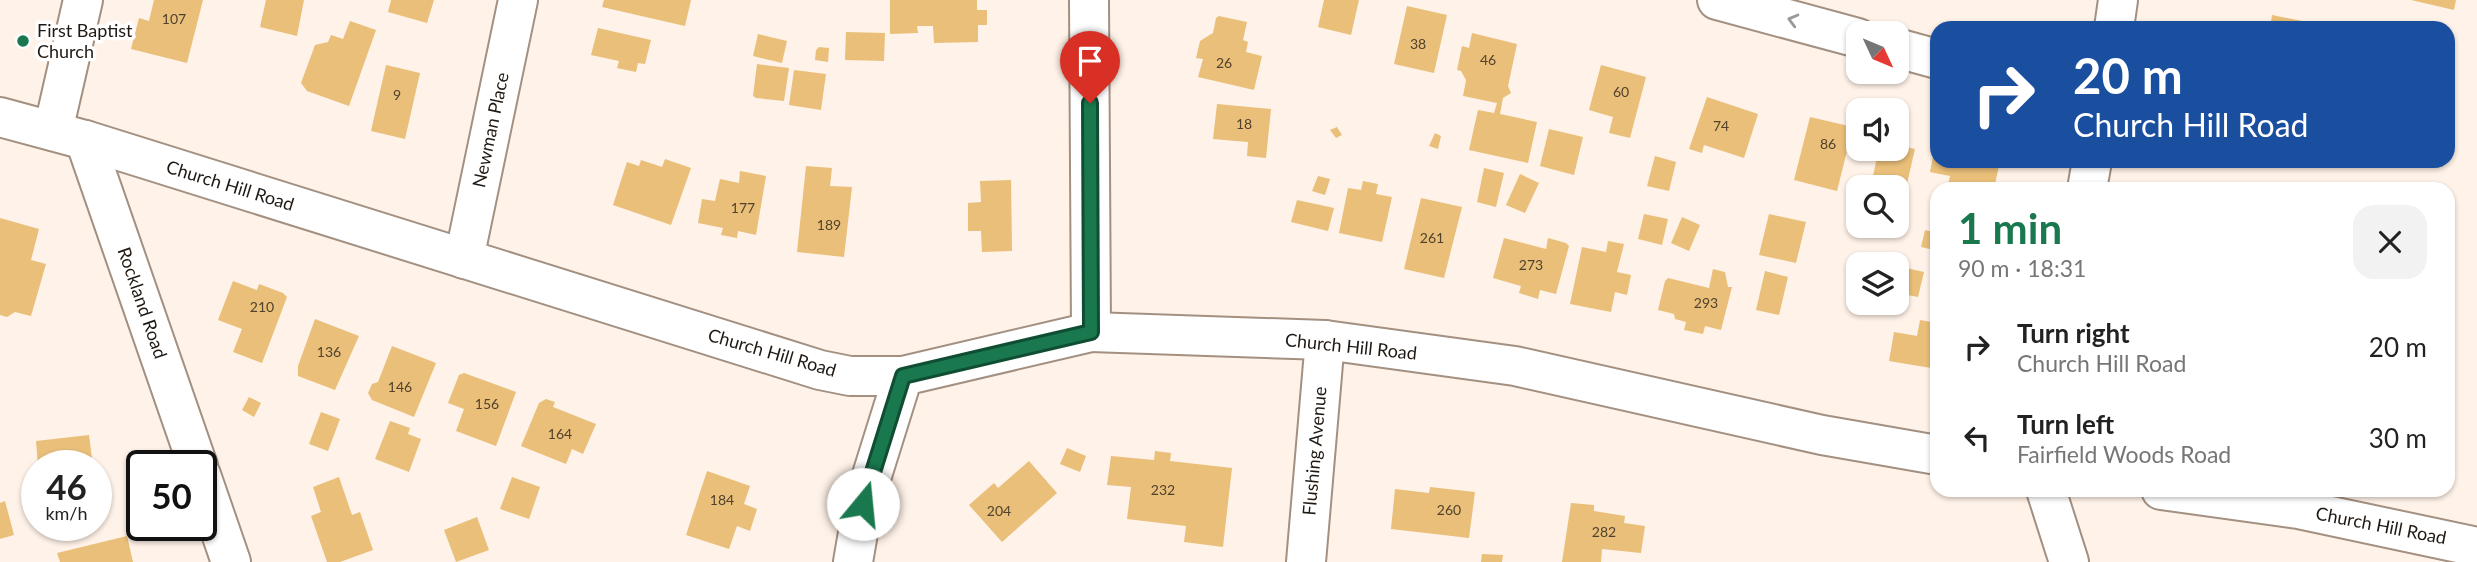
<!DOCTYPE html>
<meta charset="utf-8">
<style>
:root{--surface:#fff;--page:#f2f2f2;--text:#222;--muted:#767676;--accent:#19784e}
body{margin:0;font-family:Lato,sans-serif;background:var(--page);color:var(--text);height:100vh;display:flex;flex-direction:column;font-size:26px;white-space:nowrap}
*{box-sizing:border-box;margin:0}
p{font-size:23px;color:var(--muted)}
.icon{flex:none;width:38px;height:38px;fill:none;stroke:currentColor;stroke-width:2;stroke-linecap:round;stroke-linejoin:round}
.map{position:relative;flex:1;overflow:hidden}
.side{position:absolute;left:1930px;top:182px;width:525px;height:315px;display:flex;flex-direction:column;background:var(--surface);border-radius:21px;box-shadow:0 2px 5px #0004}
.side>*{flex:none}
.banner{position:absolute;left:1930px;top:21px;width:525px;height:147px;border-radius:21px;box-shadow:0 2px 5px #0004;background:#1a4fa0;color:#fff;overflow:hidden}
.needle{width:46px;rotate:134deg}
.fabs{position:absolute;left:1846px;top:21px;display:grid;gap:14px}
.fabs a{display:grid;place-items:center;width:63px;height:63px;border-radius:14px;background:var(--surface);box-shadow:0 2px 5px #0004;font-size:35px}
.speed{position:absolute;left:21px;top:450px;display:flex;gap:14px;font-size:35px;font-weight:700;text-align:center}
.speed>*{display:grid;place-content:center;width:91px;height:91px;border-radius:50%;background:var(--surface);box-shadow:0 2px 5px #0004;line-height:1}
.speed small{font-size:18px;font-weight:400}
.speed .limit{border:4px solid #111;border-radius:10px;background:#fff;color:#111}
.pin{position:absolute;display:grid;place-items:center;width:60px;height:60px;color:#fff;margin:-72px -30px;border-radius:50% 50% 50% 0;rotate:-45deg;box-shadow:0 0 7px #0007}
.pin .icon{rotate:45deg}
.me{position:absolute;width:77px;margin:-38px;rotate:17deg;stroke-linejoin:round;filter:drop-shadow(0 0 5px #0008)}
.turn{display:flex;align-items:center;gap:24px;height:147px;padding:0 28px;font-size:32px}
.turn .icon{width:91px;height:91px;stroke-width:2.5}
.turn b{display:block;font-size:49px;line-height:60px}
.round{display:grid;place-items:center;flex:none;width:74px;height:74px;border-radius:21px;background:var(--page)}
.headline{display:flex;align-items:center;justify-content:space-between;height:119px;padding:0 28px}
h1{font-size:42px;font-weight:700;line-height:52px;color:var(--accent)}
ul{padding:0;list-style:none}
li{display:flex;align-items:center;gap:21px;height:91px;padding:0 28px}
li div{flex:1}
li b{display:block;font-size:26px}
li em{font-style:normal}
.map>svg:first-child{display:block}
</style>
<div class="map">
<svg width="2477" height="562" viewBox="0 0 2477 562">
<rect width="100%" height="100%" fill="#fff2e8"/>
<!-- building -->
<g fill="#e9bf7a">
<polygon points="154,0 203,0 187,63 131,49 139,18 149,21"/>
<polygon points="266,0 304,0 297,36 260,27"/>
<polygon points="391,0 434,0 427,23 388,12"/>
<polygon points="604,0 691,0 685,26 602,7"/>
<polygon points="890,0 977,0 977,10 987,10 987,25 978,25 978,42 934,43 933,26 917,26 918,33 890,34"/>
<polygon points="1324,0 1359,0 1351,35 1318,27"/>
<polygon points="2411,0 2456,0 2454,10"/>
<polygon points="1407,6 1447,15 1434,73 1394,64"/>
<polygon points="2272,15 2302,21 2300,28 2270,28"/>
<polygon points="1219,16 1247,22 1243,40 1248,42 1246,52 1262,56 1254,90 1198,77 1203,59 1196,58 1200,41 1213,33 1216,18"/>
<polygon points="350,21 376,30 349,106 307,91 301,83 315,45 328,42 331,35 343,39"/>
<polygon points="2196,23 2213,27 2213,28 2195,28"/>
<polygon points="598,28 651,40 645,64 638,63 636,72 617,68 619,61 591,55"/>
<polygon points="846,32 885,33 884,61 845,60"/>
<polygon points="1472,33 1517,44 1508,86 1511,93 1503,98 1500,114 1537,122 1528,163 1469,150 1478,110 1494,113 1497,103 1463,96 1466,80 1461,71 1457,70 1462,46 1469,48"/>
<polygon points="758,34 787,41 782,63 753,56"/>
<polygon points="819,47 829,48 828,62 815,60 816,50"/>
<polygon points="757,64 789,68 784,101 756,98 753,96"/>
<polygon points="386,65 420,73 405,139 371,131"/>
<polygon points="1601,65 1646,77 1630,138 1609,133 1613,117 1589,110"/>
<polygon points="794,70 826,74 821,110 789,105"/>
<polygon points="1707,97 1758,114 1744,158 1704,145 1702,153 1689,149"/>
<polygon points="1217,104 1271,109 1266,158 1247,156 1248,142 1213,139"/>
<polygon points="1810,117 1853,127 1837,191 1794,180"/>
<polygon points="1337,127 1342,135 1336,138 1330,130"/>
<polygon points="1549,129 1583,137 1574,175 1540,166"/>
<polygon points="1435,133 1441,136 1438,149 1429,146"/>
<polygon points="1936,141 1937,161 2000,161 1994,189 1947,189 1950,176 1930,172"/>
<polygon points="1897,145 1915,149 1906,188 1872,180 1879,149 1897,149"/>
<polygon points="1655,156 1676,162 1669,191 1647,186"/>
<polygon points="665,159 691,168 671,225 613,205 627,162 639,166 641,160 662,167"/>
<polygon points="806,166 832,168 830,186 852,187 844,257 797,252"/>
<polygon points="1484,168 1504,173 1496,207 1477,202"/>
<polygon points="740,171 766,176 756,235 738,231 737,238 721,235 723,228 698,223 702,199 715,201 720,179 739,183"/>
<polygon points="1520,174 1539,183 1525,213 1506,205"/>
<polygon points="1318,176 1330,179 1325,195 1312,191"/>
<polygon points="1011,180 1012,251 982,252 981,231 968,231 968,203 981,202 980,181"/>
<polygon points="1363,181 1378,184 1376,194 1392,197 1382,242 1339,233 1348,188 1361,190"/>
<polygon points="1421,198 1462,207 1444,278 1404,269"/>
<polygon points="1297,200 1334,208 1328,231 1291,222"/>
<polygon points="1644,214 1668,219 1662,245 1638,239"/>
<polygon points="1769,214 1806,222 1796,263 1759,255"/>
<polygon points="1682,217 1700,225 1689,251 1671,243"/>
<polygon points="0,218 39,229 31,260 46,264 31,316 15,312 7,317 0,315"/>
<polygon points="1925,230 1937,233 1937,266 1931,264 1934,250 1921,247"/>
<polygon points="1504,238 1546,249 1548,238 1566,243 1569,246 1556,294 1540,290 1538,299 1519,293 1521,286 1493,278"/>
<polygon points="1608,241 1624,244 1617,272 1631,275 1627,295 1615,292 1611,312 1570,304 1582,247 1606,252"/>
<polygon points="1897,266 1924,272 1918,297 1897,293"/>
<polygon points="1713,269 1725,272 1728,287 1732,287 1721,330 1705,326 1703,334 1684,330 1686,322 1675,319 1674,314 1658,310 1665,281 1668,278 1709,288"/>
<polygon points="1765,271 1788,277 1779,315 1756,310"/>
<polygon points="233,281 257,290 259,284 283,293 287,297 262,363 233,352 242,329 218,320"/>
<polygon points="315,319 359,336 335,390 298,376 298,366"/>
<polygon points="1920,320 1937,323 1937,369 1889,361 1894,332 1917,336"/>
<polygon points="392,346 436,363 414,417 372,400 368,393 372,384 378,382"/>
<polygon points="464,373 516,392 496,446 456,431 464,409 448,403 459,375"/>
<polygon points="249,397 261,403 254,417 242,410"/>
<polygon points="546,399 555,402 553,407 596,424 583,454 572,449 566,464 521,446 539,403"/>
<polygon points="321,412 340,419 328,451 309,444"/>
<polygon points="390,421 410,428 408,434 421,439 409,472 375,459"/>
<polygon points="89,435 93,466 38,466 36,441"/>
<polygon points="1067,448 1086,456 1080,472 1060,464"/>
<polygon points="1155,451 1171,453 1170,461 1232,468 1223,547 1184,542 1186,526 1127,519 1131,487 1107,485 1111,456 1154,460"/>
<polygon points="1029,461 1057,493 1002,542 969,505 994,483 998,488"/>
<polygon points="707,471 750,486 744,504 757,509 750,531 737,526 729,549 686,535"/>
<polygon points="339,477 352,515 360,512 373,550 340,562 327,562 311,516 321,512 313,487"/>
<polygon points="512,477 540,487 529,519 500,509"/>
<polygon points="1430,487 1475,492 1469,538 1391,529 1395,489 1429,493"/>
<polygon points="5,501 14,535 0,539 0,503"/>
<polygon points="1571,503 1594,505 1594,511 1625,516 1624,523 1645,526 1641,553 1602,549 1601,562 1562,562"/>
<polygon points="477,517 489,550 456,562 444,530"/>
<polygon points="127,536 133,562 60,562 57,553"/>
<polygon points="1482,554 1503,555 1502,562 1481,562"/>
</g>
<g fill="none" stroke-linecap="round" stroke-linejoin="round">
<!-- minor casing -->
<g stroke="#a39081" stroke-width="42">
<g id="minor">
<polyline points="1717,0 1858,38"/>
<polyline points="2114,28 2118,0"/>
<polyline points="1897,48 1937,59"/>
<polyline points="0,117 85,140 820,370 850,376 903,376"/>
<polyline points="53,131 83,0"/>
<polyline points="85,140 198,466"/>
<polyline points="2087,189 2092,161"/>
<polyline points="464,259 518,0"/>
<polyline points="1091,332 1325,340 1515,366 1822,435 1937,455"/>
<polyline points="201,475 231,562"/>
<polyline points="2046,490 2069,562"/>
<polyline points="2161,490 2298,509 2477,547"/>
<polyline points="1306,562 1325,340"/>
</g>
</g>
<!-- major casing -->
<g stroke="#a39081" stroke-width="42">
<polyline id="major" points="853,562 863,504 903,376 1091,332 1089,0"/>
</g>
<!-- minor -->
<use href="#minor" stroke="#fff" stroke-width="38"/>
<!-- major -->
<use href="#major" stroke="#fff" stroke-width="38"/>
</g>
<!-- one-way arrows -->
<defs><path id="oneway-chevron" d="M-2-3.5L2.5 0L-2 3.5" fill="none" stroke-width="1.6" stroke-linecap="round" stroke-linejoin="round" transform="scale(1.75)"/></defs>
<use stroke="#9b9895" href="#oneway-chevron" transform="translate(1793 20) rotate(-165)"/>
<g fill="none" stroke-linecap="round" stroke-linejoin="round">
<!-- route casing -->
<g stroke="#104e33" stroke-width="18">
<polyline id="route" points="863,504 903,376 1091,332 1090,103"/>
</g>
<!-- route -->
<use href="#route" stroke="#19784e" stroke-width="12"/>
</g>
<!-- markers -->
<circle fill="#19784e" stroke="#fff" stroke-width="2.5" cx="23" cy="41" r="7"/>
<g text-anchor="middle" stroke-width="7" stroke-linejoin="round" paint-order="stroke">
<!-- number labels -->
<g font-size="14" fill="#52422d">
<text x="174" y="24">107</text>
<text x="1418" y="49">38</text>
<text x="1488" y="65">46</text>
<text x="1224" y="68">26</text>
<text x="1621" y="97">60</text>
<text x="397" y="100">9</text>
<text x="1244" y="129">18</text>
<text x="1721" y="131">74</text>
<text x="1828" y="149">86</text>
<text x="743" y="213">177</text>
<text x="829" y="230">189</text>
<text x="1432" y="243">261</text>
<text x="1531" y="270">273</text>
<text x="1706" y="308">293</text>
<text x="262" y="312">210</text>
<text x="329" y="357">136</text>
<text x="400" y="392">146</text>
<text x="487" y="409">156</text>
<text x="560" y="439">164</text>
<text x="1163" y="495">232</text>
<text x="722" y="505">184</text>
<text x="1449" y="515">260</text>
<text x="999" y="516">204</text>
<text x="1604" y="537">282</text>
</g>
<!-- poi labels -->
<g font-size="18" fill="#201913" stroke="#fff" text-anchor="start">
<text x="37" y="37">First Baptist<tspan x="37" dy="21">Church</tspan></text>
</g>
<!-- street labels -->
<g font-size="18" fill="#201913" stroke="#fff">
<text transform="translate(491 130) rotate(-78)" y="6">Newman Place</text>
<text transform="translate(230 186) rotate(17)" y="6">Church Hill Road</text>
<text transform="translate(142 303) rotate(71)" y="6">Rockland Road</text>
<text transform="translate(1351 347) rotate(6)" y="6">Church Hill Road</text>
<text transform="translate(772 353) rotate(16)" y="6">Church Hill Road</text>
<text transform="translate(1315 451) rotate(-85)" y="6">Flushing Avenue</text>
<text transform="translate(2381 526) rotate(11)" y="6">Church Hill Road</text>
</g>
</g>
</svg>
<div class="fabs">
<a><svg class="needle" viewBox="-14 -14 28 28"><path d="M0-13l5 13h-10z" fill="#e53935"/><path d="M0 13l5-13h-10z" fill="#767676"/></svg></a>
<a><svg class="icon" aria-label="sound" viewBox="0 0 24 24"><path d="M4 9h4l5-4v14l-5-4H4zM17 9q2 3 0 6"/></svg></a>
<a><svg class="icon" aria-label="search" viewBox="0 0 24 24"><circle cx="10" cy="10" r="6"/><path d="M15 15l6 6"/></svg></a>
<a><svg class="icon" aria-label="layers" viewBox="0 0 24 24"><path d="M12 4l9 5-9 5-9-5zM3 14l9 5 9-5"/></svg></a>
</div>
<div class="speed"><div>46<small>km/h</small></div><div class="limit">50</div></div>
<div class="pin" style="left:1090px;top:103px;background:#d93025"><svg class="icon" aria-label="arrive" viewBox="0 0 24 24"><path d="M6 21V4h12l-3 4 3 4H6"/></svg></div>
<svg class="me" style="left:863px;top:504px" viewBox="-20 -20 40 40"><circle r="19" fill="#fff"/><path d="M0-13L10 11 0 6-10 11z" fill="#19784e"/></svg>
<div class="banner">
<div class="turn"><svg class="icon" aria-label="right" viewBox="0 0 24 24"><path d="M7 20v-9h11M14 6l5 5-5 5"/></svg><div><b>20 m</b>Church Hill Road</div></div>
</div>
<section class="side">
<div class="headline"><div><h1>1 min</h1><p>90 m · 18:31</p></div><a class="round"><svg class="icon" aria-label="close" viewBox="0 0 24 24"><path d="M6 6l12 12M18 6L6 18"/></svg></a></div>
<ul>
<li><svg class="icon" aria-label="right" viewBox="0 0 24 24"><path d="M7 20v-9h11M14 6l5 5-5 5"/></svg><div><b>Turn right</b><p>Church Hill Road</p></div><em>20 m</em></li>
<li><svg class="icon" aria-label="left" viewBox="0 0 24 24"><path d="M17 20v-9H6M10 6l-5 5 5 5"/></svg><div><b>Turn left</b><p>Fairfield Woods Road</p></div><em>30 m</em></li>
</ul>
</section>
</div>
